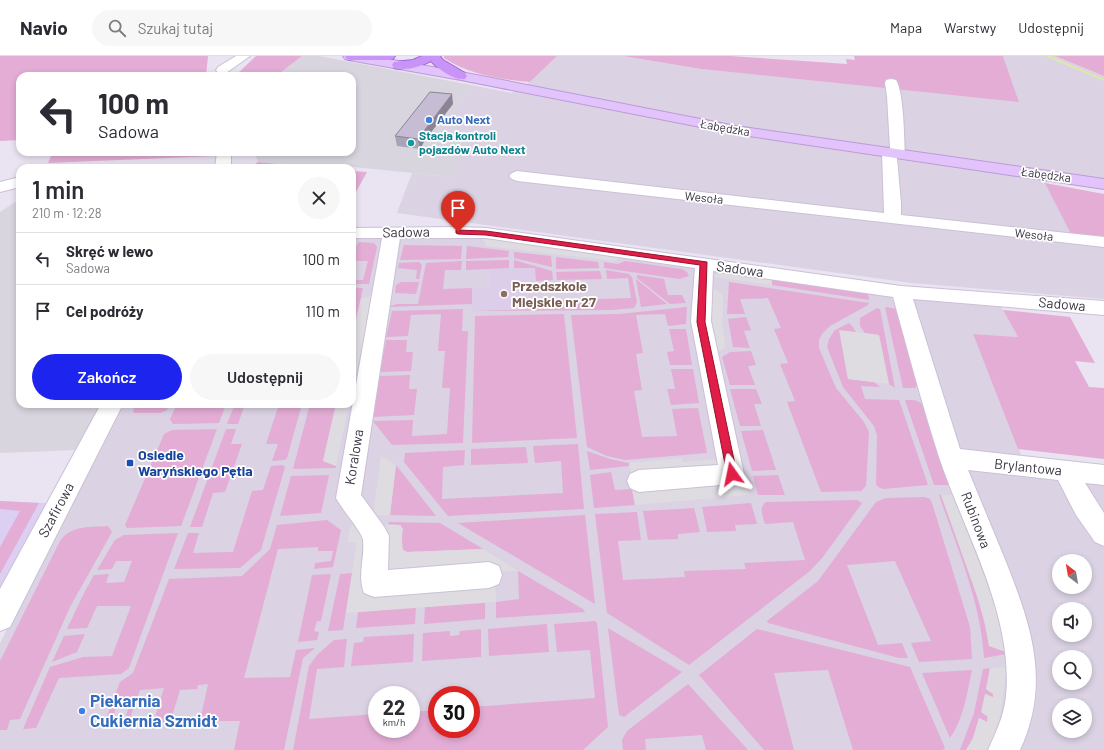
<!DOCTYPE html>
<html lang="pl">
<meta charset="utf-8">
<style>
:root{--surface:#fff;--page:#f7f7f7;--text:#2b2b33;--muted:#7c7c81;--line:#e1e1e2;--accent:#1d24ee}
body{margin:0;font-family:Barlow,sans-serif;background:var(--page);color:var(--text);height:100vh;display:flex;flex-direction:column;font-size:15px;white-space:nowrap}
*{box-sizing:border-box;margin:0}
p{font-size:13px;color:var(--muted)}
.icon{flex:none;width:22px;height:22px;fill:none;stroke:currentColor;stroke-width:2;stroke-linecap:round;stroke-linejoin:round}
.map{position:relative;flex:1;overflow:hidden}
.sheet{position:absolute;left:16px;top:108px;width:340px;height:244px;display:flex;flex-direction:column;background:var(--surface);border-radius:12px;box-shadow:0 2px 6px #0003}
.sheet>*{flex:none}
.hud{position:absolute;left:16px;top:16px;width:340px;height:84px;border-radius:12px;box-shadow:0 2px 6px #0003;background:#fff;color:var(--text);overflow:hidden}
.needle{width:26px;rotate:329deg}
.buttons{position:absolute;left:1052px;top:498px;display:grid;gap:8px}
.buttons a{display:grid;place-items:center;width:40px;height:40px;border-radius:50%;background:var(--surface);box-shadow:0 2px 6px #0003;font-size:20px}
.speed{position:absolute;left:368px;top:630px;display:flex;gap:8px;font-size:20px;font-weight:700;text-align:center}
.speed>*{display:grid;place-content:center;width:52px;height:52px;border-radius:50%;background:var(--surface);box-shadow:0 2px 6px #0003;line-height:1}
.speed small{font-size:10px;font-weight:400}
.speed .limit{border:6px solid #d22;background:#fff;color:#111}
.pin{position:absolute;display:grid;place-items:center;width:34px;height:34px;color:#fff;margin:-41px -17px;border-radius:50% 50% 50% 0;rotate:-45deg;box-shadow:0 0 4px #0007}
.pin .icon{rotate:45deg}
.me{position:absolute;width:44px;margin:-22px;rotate:348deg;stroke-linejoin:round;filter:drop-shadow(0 0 3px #0008)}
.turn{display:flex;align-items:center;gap:14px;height:84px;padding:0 16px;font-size:18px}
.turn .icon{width:52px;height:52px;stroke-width:2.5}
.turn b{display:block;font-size:28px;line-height:34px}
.round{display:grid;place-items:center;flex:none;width:42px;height:42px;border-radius:21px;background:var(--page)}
.head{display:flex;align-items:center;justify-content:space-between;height:68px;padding:0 16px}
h1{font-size:24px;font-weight:600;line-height:30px}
.button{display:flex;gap:8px;margin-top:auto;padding:8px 16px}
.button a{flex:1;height:46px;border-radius:24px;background:var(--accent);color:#fff;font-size:16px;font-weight:600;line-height:46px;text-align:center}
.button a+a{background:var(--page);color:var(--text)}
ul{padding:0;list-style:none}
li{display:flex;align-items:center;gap:12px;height:52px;padding:0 16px;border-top:1px solid var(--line)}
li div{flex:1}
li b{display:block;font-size:15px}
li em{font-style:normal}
header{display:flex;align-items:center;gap:24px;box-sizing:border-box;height:56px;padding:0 20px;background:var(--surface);border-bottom:1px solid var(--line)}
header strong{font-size:19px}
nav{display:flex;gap:22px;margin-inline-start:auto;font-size:14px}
.search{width:280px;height:36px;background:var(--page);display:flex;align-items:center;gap:10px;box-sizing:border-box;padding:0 14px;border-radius:22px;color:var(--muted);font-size:15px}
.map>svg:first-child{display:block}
</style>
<header>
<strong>Navio</strong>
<div class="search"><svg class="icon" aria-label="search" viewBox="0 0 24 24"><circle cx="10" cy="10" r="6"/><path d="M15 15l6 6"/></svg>Szukaj tutaj</div>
<nav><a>Mapa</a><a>Warstwy</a><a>Udostępnij</a></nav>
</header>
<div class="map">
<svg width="1104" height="694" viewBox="0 0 1104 694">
<rect width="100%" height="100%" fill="#eae3f1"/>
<!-- residential -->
<g fill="#dbd2e4" fill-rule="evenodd">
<polygon points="557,0 623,0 701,13 1019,46 1003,0 1055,0 1104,20 1104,123 1040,114 1071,178 1104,180 1104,243 912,227 397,157 412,117 452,121 438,78 471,29 511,37 530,26"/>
<path d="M460,180L999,247L1018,281L973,278L1026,411L1104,416V694H0V587L122,348H352V182ZM1059,505H1085V531H1059ZM1059,553H1085V579H1059ZM1059,601H1085V627H1059ZM377,639H411V673H377ZM437,639H471V673H437ZM1059,649H1085V675H1059Z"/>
</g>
<!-- commercial -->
<polygon fill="#ddcff2" points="0,445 47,447 0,535"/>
<!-- industrial -->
<g fill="#d9d5df">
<polygon points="302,0 319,0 471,29 439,77 469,82 452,121 354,111 335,112 258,106 254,96 352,96 352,20 276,20"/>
<polygon points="20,143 20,348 101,348 77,394 0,397 0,156"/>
</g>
<!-- education -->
<polygon fill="#dccee9" points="535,212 538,253 472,255 472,232 489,232 490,213"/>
<!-- green -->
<g fill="#e3add5">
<polygon points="0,0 208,0 206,20 20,20 20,84 0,85"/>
<polygon points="256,0 302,0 276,20 235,20"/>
<path d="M444,0H557L530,26C501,23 469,19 444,2Z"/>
<polygon points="623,0 730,0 847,8 846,3 855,4 854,0 1003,0 1019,46 701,13"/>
<polygon points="1055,0 1104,0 1104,20"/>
<polygon points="53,96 214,96 215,100 48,107"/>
<polygon points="258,106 323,112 249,112"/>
<polygon points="352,115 367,116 352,143"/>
<polygon points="1045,127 1104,138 1104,180 1071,178"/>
<polygon points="359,186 374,187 377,191 369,228 352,228 352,224 363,224 368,205 352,205 355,192"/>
<polygon points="404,189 462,190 461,203 400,204"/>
<polygon points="467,190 509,195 508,201 466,203"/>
<polygon points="514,196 551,200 552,211 514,202"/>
<polygon points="556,201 598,206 599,212 557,213 556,213"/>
<polygon points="509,204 509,212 466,214 466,205"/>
<polygon points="514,204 552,215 553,224 536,225 535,212 514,212"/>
<polygon points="462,205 461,214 445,214 443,233 472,232 472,248 387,251 397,248 418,248 426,207"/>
<polygon points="625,205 682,213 687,216 689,220 679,223 604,212 604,206 618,208"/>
<polygon points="419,206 422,209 419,223 416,223 417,214 398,212 399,207"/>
<polygon points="606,214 629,218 632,221 637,246 634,252 611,254 472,255 537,253 537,245 631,242 628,222 607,223"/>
<polygon points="600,215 602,223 557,224 556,216"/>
<polygon points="637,219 664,223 668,239 682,239 686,247 670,248 637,222"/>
<polygon points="772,221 868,236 869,244 772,229"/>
<polygon points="636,223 667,248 641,251"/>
<polygon points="401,226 419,226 416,238 395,237 396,229"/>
<polygon points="729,226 869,247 868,249 830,270 822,278 819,284 819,292 836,332 864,366 869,376 866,430 861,435 821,436 787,346 795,345 780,308 788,307 774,273 781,272 768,242 740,243 745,258 727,258"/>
<polygon points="352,232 363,232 352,280"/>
<polygon points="687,251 686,268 668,270 665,258 636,259 643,297 636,298 642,334 634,335 642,381 677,380 672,353 698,352 707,397 625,404 607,400 587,391 571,259 619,258"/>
<polygon points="885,251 898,253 917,329 915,332 903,332"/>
<polygon points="877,252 880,253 895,332 889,328 879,279 865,277 860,270 860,262"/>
<polygon points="463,253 462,275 468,275 463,387 392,389 373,365 413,364 412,380 447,378 450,332 442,332 445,295 438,295 441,258 411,259 408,280 386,281 392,255"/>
<polygon points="1003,254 1070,261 1095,307 1075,305 1089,331 1104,332 1104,403 1018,393 973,278 1018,281"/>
<polygon points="564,258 577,382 472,387 475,260"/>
<polygon points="746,261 751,274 744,275 750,292 733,291 728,263"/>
<polygon points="849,267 852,270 856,276 840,275 848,323 874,326 880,331 861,330 865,343 899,344 928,429 883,433 878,431 876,428 877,379 874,370 843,331 827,291 829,283 835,274"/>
<polygon points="669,273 686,273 692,309 670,309 667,296 674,295"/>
<polygon points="386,284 407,284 406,296 413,296 411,315 380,316"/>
<polygon points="751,295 756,309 748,310 755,329 730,329 722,301 730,296"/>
<polygon points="671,313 693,313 699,347 671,349 667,333 675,333"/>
<polygon points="410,319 409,333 417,333 414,359 372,361 380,320"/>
<polygon points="756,333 762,348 754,348 761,370 740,370 730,333"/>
<path d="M905,344C913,344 919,343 924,351L951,429H934Z"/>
<polygon points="135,348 170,348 167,354 161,357 135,357 133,356"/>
<polygon points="177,348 226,348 219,367 173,368 170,363"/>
<polygon points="235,348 245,348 238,368 227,368"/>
<polygon points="279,348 302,348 287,402 284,404 272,405 278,388 266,388"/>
<polygon points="310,348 336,348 323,405 336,410 336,412 293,413"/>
<polygon points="217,373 181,470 127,472 125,469 164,378 172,374"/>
<polygon points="226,373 236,373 231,388 242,388 225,436 213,437 202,471 190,471"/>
<polygon points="763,374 776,414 752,415 741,375"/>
<polygon points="578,388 584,453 448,460 404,406 405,397 465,394 464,409 443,411 442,443 563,437 561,405 535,407 533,390"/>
<polygon points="526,391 528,407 471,409 471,393"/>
<polygon points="587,395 610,403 629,407 629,410 590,414"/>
<polygon points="283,409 285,411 261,494 240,512 174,513 188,477 199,477 193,497 233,496 252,435 263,434 271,410"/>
<polygon points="396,409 436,460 390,459"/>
<polygon points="611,416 615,434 632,433 635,449 594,452 590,419"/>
<polygon points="329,419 321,457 280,460 291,420"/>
<polygon points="778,419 785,439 758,439 753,420"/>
<path d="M939,439H941C958,487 981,539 989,590L1006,596V598L984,602C981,546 957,492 939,439Z"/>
<polygon points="924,441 930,443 932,447 970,571 972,603 919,606 911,587 931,585 895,505 847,509 878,589 902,587 908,602 899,602 768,567 767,565 818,525 876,446 886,442"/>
<path d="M857,444L862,447L823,501L810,515L689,609L607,557L595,458L637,456L641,484L618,485L623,524L685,521L684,515L746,513L744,507L805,504L793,466L765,468C763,460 758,452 766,446Z"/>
<polygon points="0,445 39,447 0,518 0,491 20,455 0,453"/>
<polygon points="751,447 757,468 735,469 736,475 707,476 702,451"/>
<polygon points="694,452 700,476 678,478 678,483 648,484 643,455"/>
<polygon points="585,459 595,548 458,467"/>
<polygon points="327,464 341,474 333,511 314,513 315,507 331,505 333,495 318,495 318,491 278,493 244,622 290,621 296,594 315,592 303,602 284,694 234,694 240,665 200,665 208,628 198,629 197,633 180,634 170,667 153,667 164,632 140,634 128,668 123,669 132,641 120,641 110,669 103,670 120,626 133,617 169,523 242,520 270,493 277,469"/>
<polygon points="389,466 440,467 483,493 407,496 403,494 401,469 388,468"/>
<path d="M108,470L112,476L70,551L20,663L10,664L7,674H0V605L60,485C71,469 91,471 108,470Z"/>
<polygon points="178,477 129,612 121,618 59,622 36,672 23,673 50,611 83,601 112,600 131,550 97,550 87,572 67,573 84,537 94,519 109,518 106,527 124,526 132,505 116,505 112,513 97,514 115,484 124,479"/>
<polygon points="518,515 583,553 585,556 496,562 496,546 519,543"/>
<polygon points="352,517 343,574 328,575 340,518"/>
<polygon points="331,518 321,565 317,565 314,575 319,576 317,584 298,586 312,519"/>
<polygon points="485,546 485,563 424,568 425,551"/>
<polygon points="416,551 415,568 356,572 358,556"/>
<polygon points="595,565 597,567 608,671 583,694 293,694 309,610 317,599 334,584 347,583 344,611 317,613 309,663 377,658 377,673 411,673 411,656 437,654 437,673 471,673 471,651 595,642 590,594 557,596 554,568"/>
<polygon points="547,568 549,596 489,600 488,573"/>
<polygon points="608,572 682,616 624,661 619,659"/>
<polygon points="481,573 481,601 422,605 423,577 450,575 450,580 459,579 460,575"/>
<polygon points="757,573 910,611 945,692 943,694 853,694 828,614 774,617 794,694 764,694 699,619"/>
<polygon points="85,578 77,596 52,606 64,580"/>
<polygon points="414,578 413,606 351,610 354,587 363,586 364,581"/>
<path d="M990,612L986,633L993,638V642L985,638C983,650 989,656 987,666L979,662L973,682L966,694H960L974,657L983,613Z"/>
<path d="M972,614C967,637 964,662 950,682L922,617Z"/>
<polygon points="688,628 748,694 706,694 702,679 645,683 646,694 623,694 622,684 627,675"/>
</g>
<!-- parking -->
<g fill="#dedce1">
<polygon points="483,182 521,187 623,200 614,205 486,190"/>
<polygon points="720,216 772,221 772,229 713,221"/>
<polygon points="710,231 723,238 722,267 726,291 715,298 711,270"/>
<polygon points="373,239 352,336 352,280 361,243"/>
<polygon points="839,274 879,279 889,328 848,323"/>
<polygon points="336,348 349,348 336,410 323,405"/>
<polygon points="381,400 396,409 390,459 373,460"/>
<polygon points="740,401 749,439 635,449 632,433 634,432 629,407 682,402 683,406"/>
<polygon points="941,439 956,439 990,533 998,558 1006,596 989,590 985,567 978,543"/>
<polygon points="351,469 401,469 401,471 403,472 401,490 403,494 407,496 483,493 518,515 495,516 496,546 346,557 356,491 356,487 347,486"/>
<polygon points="1007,611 1000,661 992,687 989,694 966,694 973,682 979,662 987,666 988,661 981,656 985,638 993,641 993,638 986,633 990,612"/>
</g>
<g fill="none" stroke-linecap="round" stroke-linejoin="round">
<!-- stream -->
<polygon fill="#dbeba2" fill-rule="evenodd" points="1045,0 1050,0 1104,23 1104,25"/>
<!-- street casing -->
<g stroke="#cbc0d6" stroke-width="2">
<g id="street">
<polygon points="236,0 250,0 226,17 218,17 216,14 218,11"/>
<path d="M891,23L896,24C904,37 904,81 905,98L903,101L897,102L901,147V159L1104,181V191L517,125L512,123L509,120L512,117L517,115L884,157L882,96L884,93L890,92L887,40L885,27L886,24Z"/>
<polygon points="217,96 231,96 231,112 215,112"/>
<polygon points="20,121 20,131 0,136 0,126"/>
<path d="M458,171L486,172L901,230L1104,245V259L913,243L960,393L1104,409V429L1085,427L1104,457V490L1095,486L1076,459L1058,424L968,414C980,443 992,472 1004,501C1030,566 1052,625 1020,694H988C996,676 1004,660 1006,640C1014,559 964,476 939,401C922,348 908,295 893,241L713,215L711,265L744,418L740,425L732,428L639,436L630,432L627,425L630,418L639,414L718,409L691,265L695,212L486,182H400L361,439L385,472L389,480L388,514L489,506L499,510L502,519L499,528L489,532L374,541L364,537C357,519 365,503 363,484C362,476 341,452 336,442L382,182H352V172Z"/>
<polygon points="101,348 123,348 10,571 0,575 0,533"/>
</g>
</g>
<!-- secondary casing -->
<g stroke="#bc9bd7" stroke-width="2">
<polygon id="secondary" points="343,0 370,0 461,16 736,70 1104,123 1104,133 736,78 461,24 349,4 345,3"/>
</g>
<!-- primary casing -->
<g stroke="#a366dc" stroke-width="2">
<g id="primary">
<polygon points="345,0 395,0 393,3 389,4 351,4 347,3"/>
<path d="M422,0H440L443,4L465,17L467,20L465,23C455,25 438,13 431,5C419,11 407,15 394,12L392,9L394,6L413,4Z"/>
</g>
</g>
<!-- street -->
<use href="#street" fill="#fff" fill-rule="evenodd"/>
<!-- secondary -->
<use href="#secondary" fill="#e3c3fb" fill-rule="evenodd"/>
<!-- primary -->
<use href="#primary" fill="#c994f8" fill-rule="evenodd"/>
</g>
<!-- wall -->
<polygon fill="#aaa2b6" points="453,48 425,84 420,93 397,90 395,80"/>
<!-- shaded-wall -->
<polygon fill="#8b8494" points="452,38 453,48 425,84 420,93 418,83 424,75"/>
<!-- building -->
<polygon fill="#c6bcd4" stroke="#8b8494" points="430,36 452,38 424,75 418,83 395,80"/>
<!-- route -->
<polygon fill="#e11d48" stroke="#92132f" points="456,174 486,175 707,206 705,266 737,418 736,421 732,422 729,421 727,418 697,266 700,209 486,179 458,178 456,177"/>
<!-- markers -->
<g fill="#3f7fe0" stroke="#fff" stroke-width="1.5">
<circle cx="429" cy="64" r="4"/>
<circle cx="82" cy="655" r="4"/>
</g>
<circle fill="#0f9aa8" stroke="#fff" stroke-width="1.5" cx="411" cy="87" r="4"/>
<circle fill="#8d6e63" stroke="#fff" stroke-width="1.5" cx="504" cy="238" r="4"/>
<rect fill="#1a4fb4" stroke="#fff" stroke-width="1.5" x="126" y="403" width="8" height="8" rx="2"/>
<g text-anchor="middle" stroke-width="3.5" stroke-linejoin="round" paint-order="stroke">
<!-- far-shop labels -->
<g font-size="12" font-weight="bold" fill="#366cbe" stroke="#fff" text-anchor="start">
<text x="437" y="68">Auto Next</text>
</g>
<!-- far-street labels -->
<g font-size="12" fill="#3a3442" stroke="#fff">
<text transform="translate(725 72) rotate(10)" y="4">Łabędzka</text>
<text transform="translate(1046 119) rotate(8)" y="4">Łabędzka</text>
<text transform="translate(704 142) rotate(6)" y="4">Wesoła</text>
<text transform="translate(1034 179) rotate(6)" y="4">Wesoła</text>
</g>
<!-- far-culture labels -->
<g font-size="12" font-weight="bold" fill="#0d838f" stroke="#fff" text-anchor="start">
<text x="419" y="84">Stacja kontroli<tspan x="419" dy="14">pojazdów Auto Next</tspan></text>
</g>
<!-- street labels -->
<g font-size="14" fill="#3a3442" stroke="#fff">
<text transform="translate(406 176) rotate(-1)" y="5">Sadowa</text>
<text transform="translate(740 213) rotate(8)" y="5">Sadowa</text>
<text transform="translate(1062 248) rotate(5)" y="5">Sadowa</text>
<text transform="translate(354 401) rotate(-81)" y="5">Koralowa</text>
<text transform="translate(1028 411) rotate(6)" y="5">Brylantowa</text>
<text transform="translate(56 454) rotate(-62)" y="5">Szafirowa</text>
<text transform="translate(976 464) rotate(69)" y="5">Rubinowa</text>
</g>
<!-- education labels -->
<g font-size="14" font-weight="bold" fill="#785e54" stroke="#fff" text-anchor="start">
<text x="512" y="235">Przedszkole<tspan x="512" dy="16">Miejskie nr 27</tspan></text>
</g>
<!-- transit labels -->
<g font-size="14" font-weight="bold" fill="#164399" stroke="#fff" text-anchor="start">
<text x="138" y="404">Osiedle<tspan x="138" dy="16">Waryńskiego Pętla</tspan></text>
</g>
<!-- near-shop labels -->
<g font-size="17" font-weight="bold" fill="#366cbe" stroke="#fff" text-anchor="start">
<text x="90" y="651">Piekarnia<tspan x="90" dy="20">Cukiernia Szmidt</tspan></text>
</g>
</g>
</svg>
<div class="buttons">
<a><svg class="needle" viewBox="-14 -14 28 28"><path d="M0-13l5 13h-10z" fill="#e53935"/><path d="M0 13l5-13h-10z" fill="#7c7c81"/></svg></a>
<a><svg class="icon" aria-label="sound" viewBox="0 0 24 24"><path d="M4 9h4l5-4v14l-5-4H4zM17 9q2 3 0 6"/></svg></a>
<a><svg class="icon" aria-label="search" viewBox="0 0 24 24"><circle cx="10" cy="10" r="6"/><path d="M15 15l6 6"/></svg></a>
<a><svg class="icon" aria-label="layers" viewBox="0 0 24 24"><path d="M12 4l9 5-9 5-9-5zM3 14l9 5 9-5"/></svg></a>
</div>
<div class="speed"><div>22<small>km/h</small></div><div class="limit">30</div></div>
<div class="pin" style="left:458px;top:176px;background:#d93025"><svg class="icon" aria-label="arrive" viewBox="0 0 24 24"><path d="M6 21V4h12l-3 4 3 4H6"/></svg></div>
<svg class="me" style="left:732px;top:418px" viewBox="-20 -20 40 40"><path d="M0-17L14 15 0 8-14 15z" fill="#e11d48" stroke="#fff" stroke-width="4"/></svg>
<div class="hud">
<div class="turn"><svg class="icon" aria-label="left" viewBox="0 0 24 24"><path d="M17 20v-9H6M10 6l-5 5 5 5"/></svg><div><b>100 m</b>Sadowa</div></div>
</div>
<section class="sheet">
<div class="head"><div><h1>1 min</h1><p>210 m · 12:28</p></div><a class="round"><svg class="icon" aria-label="close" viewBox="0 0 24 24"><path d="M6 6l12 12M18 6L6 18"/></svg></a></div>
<ul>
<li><svg class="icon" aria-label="left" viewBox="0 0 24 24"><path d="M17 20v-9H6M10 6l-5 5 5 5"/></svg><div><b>Skręć w lewo</b><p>Sadowa</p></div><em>100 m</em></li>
<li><svg class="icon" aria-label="arrive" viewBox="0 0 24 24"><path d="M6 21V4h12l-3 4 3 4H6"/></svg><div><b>Cel podróży</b></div><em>110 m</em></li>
</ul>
<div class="button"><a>Zakończ</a><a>Udostępnij</a></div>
</section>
</div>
